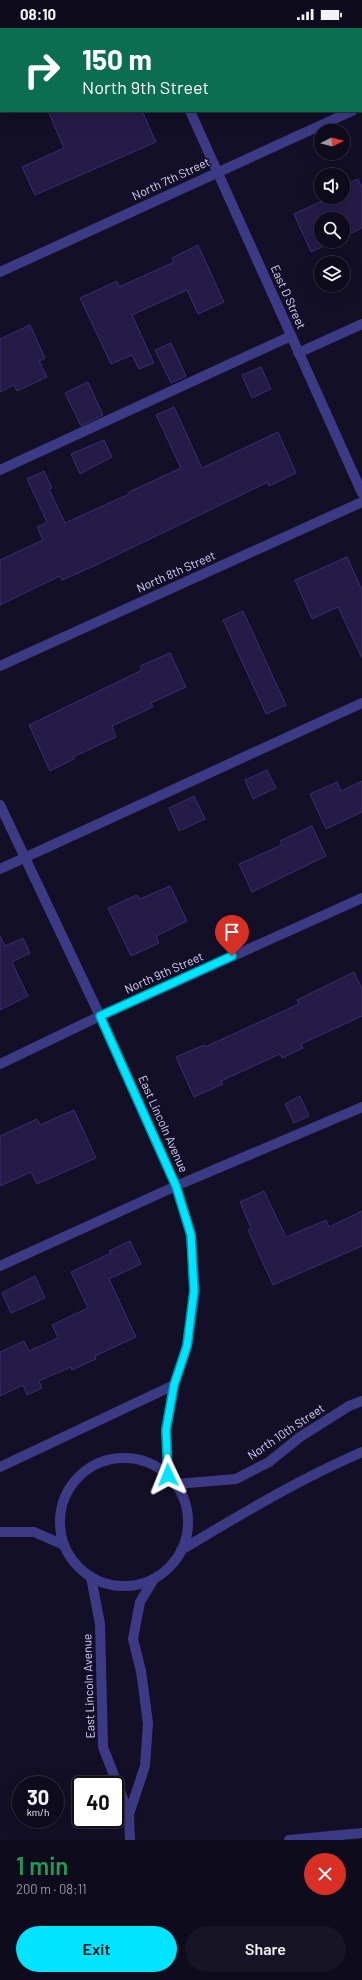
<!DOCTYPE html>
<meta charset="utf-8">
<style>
:root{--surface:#0e0b1c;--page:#171425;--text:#f1f3f6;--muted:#9b9ba3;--line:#2e2b3b;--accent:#00e5ff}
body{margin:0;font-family:Barlow,sans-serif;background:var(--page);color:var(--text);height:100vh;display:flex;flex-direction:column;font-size:15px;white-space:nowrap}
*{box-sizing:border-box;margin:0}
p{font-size:13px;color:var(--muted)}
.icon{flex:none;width:22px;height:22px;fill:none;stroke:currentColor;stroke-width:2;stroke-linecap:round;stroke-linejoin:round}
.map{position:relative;height:1812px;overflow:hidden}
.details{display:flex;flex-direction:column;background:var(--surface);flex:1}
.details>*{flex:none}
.hud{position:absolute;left:0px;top:0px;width:362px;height:84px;box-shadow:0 4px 16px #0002,0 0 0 1px var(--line);background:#0b6e4f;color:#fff;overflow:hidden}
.needle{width:26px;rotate:84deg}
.controls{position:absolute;left:314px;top:96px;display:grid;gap:8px}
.controls a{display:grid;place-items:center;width:36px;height:36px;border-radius:50%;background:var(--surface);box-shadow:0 4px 16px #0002,0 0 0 1px var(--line);font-size:20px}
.speed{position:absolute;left:12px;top:1748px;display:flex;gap:8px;font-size:20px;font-weight:700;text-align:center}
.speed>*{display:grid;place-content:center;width:52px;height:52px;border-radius:50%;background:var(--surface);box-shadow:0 4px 16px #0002,0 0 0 1px var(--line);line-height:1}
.speed small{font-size:10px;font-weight:400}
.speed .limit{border:2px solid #111;border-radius:6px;background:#fff;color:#111}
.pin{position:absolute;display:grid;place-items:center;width:34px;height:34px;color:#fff;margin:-41px -17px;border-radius:50% 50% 50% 0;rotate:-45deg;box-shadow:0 0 4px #0007}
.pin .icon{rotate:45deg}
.me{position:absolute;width:44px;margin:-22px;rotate:358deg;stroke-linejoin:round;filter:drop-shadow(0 0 3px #0008)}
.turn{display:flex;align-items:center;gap:14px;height:84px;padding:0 16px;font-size:18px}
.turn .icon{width:52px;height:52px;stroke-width:2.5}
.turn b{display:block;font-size:28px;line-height:34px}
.round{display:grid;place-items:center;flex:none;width:42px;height:42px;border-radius:21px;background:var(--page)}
.summary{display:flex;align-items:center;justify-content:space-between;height:68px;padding:0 16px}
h1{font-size:24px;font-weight:600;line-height:30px;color:#1e9e55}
.cta{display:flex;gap:8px;margin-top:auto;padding:8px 16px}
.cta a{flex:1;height:46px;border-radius:24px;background:var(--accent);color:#111;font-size:16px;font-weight:600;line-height:46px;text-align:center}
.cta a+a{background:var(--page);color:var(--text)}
.status{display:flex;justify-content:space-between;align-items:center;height:28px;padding:0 20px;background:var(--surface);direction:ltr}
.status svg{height:11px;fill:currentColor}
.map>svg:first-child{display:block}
</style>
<div class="status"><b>08:10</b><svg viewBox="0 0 49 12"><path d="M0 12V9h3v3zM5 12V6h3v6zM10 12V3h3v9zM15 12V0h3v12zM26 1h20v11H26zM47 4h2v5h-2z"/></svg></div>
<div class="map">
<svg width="362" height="1812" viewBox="0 0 362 1812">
<rect width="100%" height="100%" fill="#130f26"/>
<!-- building -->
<g fill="#241b47" stroke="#3b2d73">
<polygon points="48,83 142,83 156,114 35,167 22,139 64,120"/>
<polygon points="358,151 362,160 362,200 343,209 343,191 321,191 321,213 334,213 311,224 294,186 330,169 343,169 343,158"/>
<polygon points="198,217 224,274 198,286 187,262 132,287 154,335 139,341 132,327 111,336 80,270 117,253 119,259 174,234 172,230"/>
<polygon points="30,297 45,330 39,333 47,349 17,363 14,357 0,364 0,311"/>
<polygon points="171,315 186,348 171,355 155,322"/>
<polygon points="261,339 271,361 252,370 242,347"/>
<polygon points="88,354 103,387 81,398 65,365"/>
<polygon points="174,379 202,440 278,404 296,445 269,458 268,454 96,537 62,552 60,548 0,577 0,532 43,512 37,499 47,494 27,451 44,443 52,460 49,461 65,495 129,466 129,464 181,440 156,387"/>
<polygon points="104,412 112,429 80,446 71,426"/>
<polygon points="347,529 362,562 362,630 338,579 312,591 295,552"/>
<polygon points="243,583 286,677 266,686 223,592"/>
<polygon points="170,625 186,659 151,675 153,679 112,698 116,709 73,729 74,731 50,743 29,697 142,642 140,638"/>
<polygon points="267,742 276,760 253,771 245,752"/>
<polygon points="362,753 362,784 326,801 310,766 337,754 341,763"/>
<polygon points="194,768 205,791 179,803 169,780"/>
<polygon points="312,798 326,828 252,864 239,836 282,817 280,813"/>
<polygon points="170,858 187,893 156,908 159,915 131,928 108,880 137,867 140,871"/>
<polygon points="0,908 5,918 23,910 30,925 12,934 28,968 0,982"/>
<polygon points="354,944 362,961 362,988 301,1016 303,1020 282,1030 280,1026 221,1053 223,1056 194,1069 176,1029 204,1017 205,1019 299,976 297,972"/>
<polygon points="300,1068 309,1088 294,1095 285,1076"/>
<polygon points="74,1082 96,1130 37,1156 31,1144 0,1158 0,1108 37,1091 40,1097"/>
<polygon points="264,1163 286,1209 326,1192 329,1199 362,1183 362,1218 273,1257 248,1202 251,1200 240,1174"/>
<polygon points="130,1213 141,1236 109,1251 136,1309 95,1328 96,1331 72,1342 71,1339 39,1353 42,1360 27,1367 23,1357 0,1368 0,1324 24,1313 29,1323 58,1310 52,1297 88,1280 71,1244 111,1225 109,1223"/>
<polygon points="35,1248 45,1270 11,1285 2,1265"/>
</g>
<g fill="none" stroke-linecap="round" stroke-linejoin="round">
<!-- service -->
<g stroke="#3d3a85" stroke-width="10">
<polyline points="94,1 96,0"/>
<polyline points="0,44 1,43"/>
<polyline points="298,325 362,296"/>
<polyline points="0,442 291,308"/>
<polyline points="0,841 362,675"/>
<polyline points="0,1238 176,1158 362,1079"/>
<polyline points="289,1812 362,1805"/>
</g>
<!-- minor -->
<g stroke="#3d3a85" stroke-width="10">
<polyline points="154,0 154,1"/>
<polyline points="361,79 362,79"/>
<polyline points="190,83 362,465"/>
<polyline points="0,244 352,83"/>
<polyline points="0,638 362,474"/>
<polyline points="0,1036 100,988 362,870"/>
<polyline points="0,1439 174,1357"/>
<polyline points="176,1456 236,1451 269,1434 300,1409 349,1378 362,1373"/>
<path d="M181,1522C242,1486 297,1452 362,1424"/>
</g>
<!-- tertiary -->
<g stroke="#3d3a85" stroke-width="10">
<polyline points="0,777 100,988 176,1158 191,1207 195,1263 187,1318 174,1357 166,1402 168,1447"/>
<circle cx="124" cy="1494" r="64"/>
<polyline points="0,1504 34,1504 64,1517"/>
<polyline points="91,1549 100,1596 103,1719 129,1786 130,1812"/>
<polyline points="129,1786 145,1738 148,1695 141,1643 133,1611 140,1574 154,1551"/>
</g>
</g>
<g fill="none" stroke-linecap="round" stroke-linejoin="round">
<!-- route casing -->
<g stroke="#0095a6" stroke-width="10">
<polyline id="route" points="168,1447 166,1402 174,1357 187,1318 194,1263 191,1207 176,1158 100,988 232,928"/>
</g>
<!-- route -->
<use href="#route" stroke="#00e5ff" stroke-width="7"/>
</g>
<g text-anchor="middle" stroke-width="3" stroke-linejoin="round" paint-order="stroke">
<!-- street labels -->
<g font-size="12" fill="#d9d4ff" stroke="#130f26">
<text transform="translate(171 151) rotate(-25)" y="4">North 7th Street</text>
<text transform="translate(288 269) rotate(66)" y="4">East D Street</text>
<text transform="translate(176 544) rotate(-24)" y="4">North 8th Street</text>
<text transform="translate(164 945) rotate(-24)" y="4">North 9th Street</text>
<text transform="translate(163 1096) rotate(66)" y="4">East Lincoln Avenue</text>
<text transform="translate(286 1404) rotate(-34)" y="4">North 10th Street</text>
<text transform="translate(89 1658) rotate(-92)" y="4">East Lincoln Avenue</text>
</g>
</g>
</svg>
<div class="controls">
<a><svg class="needle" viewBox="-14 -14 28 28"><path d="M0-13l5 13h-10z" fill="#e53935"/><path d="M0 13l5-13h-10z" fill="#9b9ba3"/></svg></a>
<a><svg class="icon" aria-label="sound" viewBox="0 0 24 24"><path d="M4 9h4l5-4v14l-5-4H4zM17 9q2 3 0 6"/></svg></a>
<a><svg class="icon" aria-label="search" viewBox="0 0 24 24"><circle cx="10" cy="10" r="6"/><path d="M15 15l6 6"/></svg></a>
<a><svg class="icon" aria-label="layers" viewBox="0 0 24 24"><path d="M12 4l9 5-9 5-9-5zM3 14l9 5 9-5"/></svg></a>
</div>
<div class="speed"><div>30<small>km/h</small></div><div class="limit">40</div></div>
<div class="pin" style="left:232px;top:928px;background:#d93025"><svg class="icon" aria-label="arrive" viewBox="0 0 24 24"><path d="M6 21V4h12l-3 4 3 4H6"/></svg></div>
<svg class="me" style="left:168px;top:1447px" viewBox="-20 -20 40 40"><path d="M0-17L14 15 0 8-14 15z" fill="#00e5ff" stroke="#fff" stroke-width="4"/></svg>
<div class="hud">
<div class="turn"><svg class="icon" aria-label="right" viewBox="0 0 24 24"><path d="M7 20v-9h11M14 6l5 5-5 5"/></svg><div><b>150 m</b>North 9th Street</div></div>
</div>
</div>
<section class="details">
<div class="summary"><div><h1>1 min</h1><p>200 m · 08:11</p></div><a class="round" style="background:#d93025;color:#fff"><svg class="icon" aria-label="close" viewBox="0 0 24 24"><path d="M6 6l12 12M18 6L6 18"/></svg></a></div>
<div class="cta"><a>Exit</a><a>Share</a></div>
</section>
